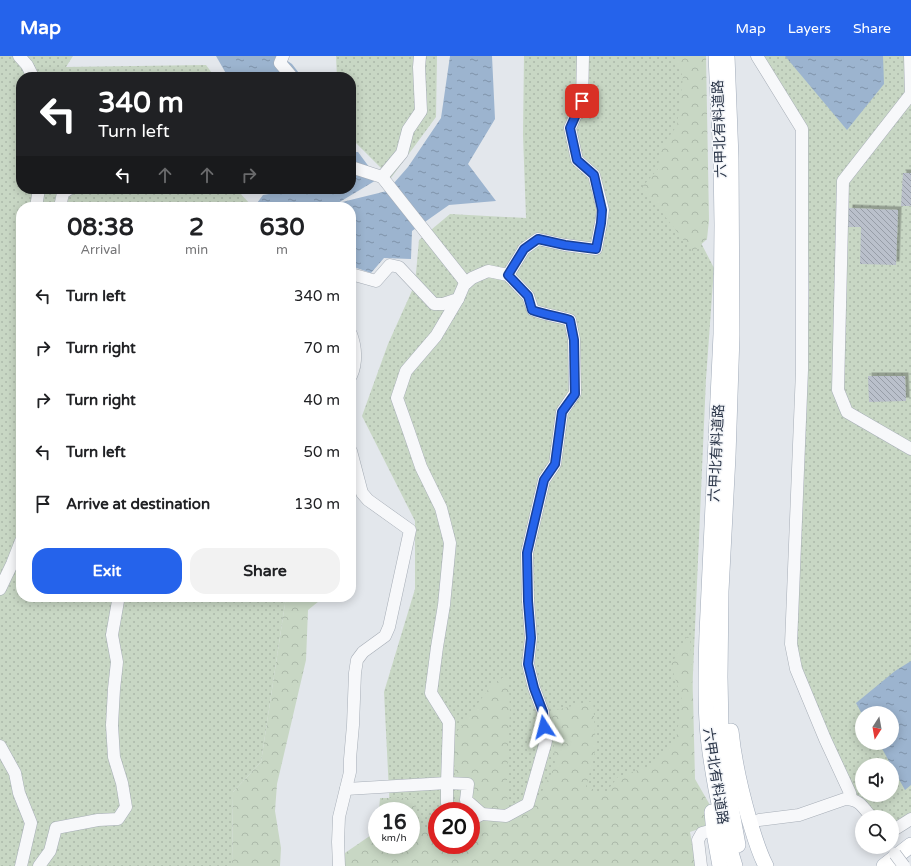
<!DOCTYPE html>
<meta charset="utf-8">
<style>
:root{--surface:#fff;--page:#f2f2f2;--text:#202124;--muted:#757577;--accent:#2563eb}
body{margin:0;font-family:"Varela Round","Noto Sans JP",sans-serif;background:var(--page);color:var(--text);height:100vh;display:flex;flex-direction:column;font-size:15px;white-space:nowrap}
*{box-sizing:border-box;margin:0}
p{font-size:13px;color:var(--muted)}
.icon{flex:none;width:22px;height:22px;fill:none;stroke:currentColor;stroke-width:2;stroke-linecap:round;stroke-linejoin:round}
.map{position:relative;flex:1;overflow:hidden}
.side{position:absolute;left:16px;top:146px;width:340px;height:400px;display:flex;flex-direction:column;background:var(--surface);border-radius:16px;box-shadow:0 2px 10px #0003}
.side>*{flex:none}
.guide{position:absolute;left:16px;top:16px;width:340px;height:122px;border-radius:16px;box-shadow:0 2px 10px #0003;background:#202124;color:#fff;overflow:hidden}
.needle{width:26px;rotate:191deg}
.tools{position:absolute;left:855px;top:650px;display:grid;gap:8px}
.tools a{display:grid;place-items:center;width:44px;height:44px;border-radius:50%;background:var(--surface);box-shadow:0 2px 10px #0003;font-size:20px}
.speed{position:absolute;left:368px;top:746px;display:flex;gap:8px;font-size:20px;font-weight:700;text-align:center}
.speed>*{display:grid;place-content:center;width:52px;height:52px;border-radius:50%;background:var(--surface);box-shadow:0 2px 10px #0003;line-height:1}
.speed small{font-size:10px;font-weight:400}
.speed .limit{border:6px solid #d22;background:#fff;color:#111}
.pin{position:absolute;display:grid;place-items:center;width:34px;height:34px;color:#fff;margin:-17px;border-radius:8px;box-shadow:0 2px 6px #0006}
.me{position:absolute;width:44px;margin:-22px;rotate:351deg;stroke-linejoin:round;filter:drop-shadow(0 0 3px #0008)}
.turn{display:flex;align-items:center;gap:14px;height:84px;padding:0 16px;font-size:18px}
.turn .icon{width:52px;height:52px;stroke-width:2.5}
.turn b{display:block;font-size:28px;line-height:34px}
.lanes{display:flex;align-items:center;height:38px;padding:0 16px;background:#0003;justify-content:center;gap:20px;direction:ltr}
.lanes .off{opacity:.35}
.eta{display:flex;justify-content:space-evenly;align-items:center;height:68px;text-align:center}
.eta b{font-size:24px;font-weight:800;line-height:28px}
.primary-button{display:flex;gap:8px;margin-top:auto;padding:8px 16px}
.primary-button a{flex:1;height:46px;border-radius:16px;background:var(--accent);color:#fff;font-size:16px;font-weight:800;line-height:46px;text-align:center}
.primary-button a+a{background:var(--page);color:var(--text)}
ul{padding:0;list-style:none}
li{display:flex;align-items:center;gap:12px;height:52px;padding:0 16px}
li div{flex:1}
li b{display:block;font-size:15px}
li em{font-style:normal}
header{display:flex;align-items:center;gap:24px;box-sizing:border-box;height:56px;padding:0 20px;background:var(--accent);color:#fff}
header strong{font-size:19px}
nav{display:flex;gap:22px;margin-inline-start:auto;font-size:14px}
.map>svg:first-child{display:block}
</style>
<header>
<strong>Map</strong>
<nav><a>Map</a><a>Layers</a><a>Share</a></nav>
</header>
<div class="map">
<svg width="911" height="810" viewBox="0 0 911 810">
<defs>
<pattern id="grass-dots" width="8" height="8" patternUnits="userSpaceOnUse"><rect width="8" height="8" fill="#c8d7c4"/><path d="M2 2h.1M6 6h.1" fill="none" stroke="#acb9aa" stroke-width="1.8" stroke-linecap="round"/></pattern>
<pattern id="forest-crowns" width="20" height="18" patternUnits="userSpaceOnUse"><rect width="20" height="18" fill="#c8d7c4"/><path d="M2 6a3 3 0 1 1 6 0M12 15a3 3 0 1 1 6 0" fill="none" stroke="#acb9aa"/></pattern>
<pattern id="water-ripples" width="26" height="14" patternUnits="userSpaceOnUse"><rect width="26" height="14" fill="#9cb4cf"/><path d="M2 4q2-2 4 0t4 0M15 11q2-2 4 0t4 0" fill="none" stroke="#7f93aa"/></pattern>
<pattern id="building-back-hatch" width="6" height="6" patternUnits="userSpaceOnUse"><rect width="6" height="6" fill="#bac0cb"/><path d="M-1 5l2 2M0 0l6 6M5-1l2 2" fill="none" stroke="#979da7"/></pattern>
<filter id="shadow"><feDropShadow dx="3.5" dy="-3.5" stdDeviation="0" flood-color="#0004"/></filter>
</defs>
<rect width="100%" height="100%" fill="#e3e7ec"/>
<!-- grass -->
<g fill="url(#grass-dots)" fill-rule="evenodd">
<polygon points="0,0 73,0 66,11 206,9 215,21 21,21 21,133 236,133 253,151 21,151 21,541 286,541 261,706 233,736 232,810 0,810"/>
<polygon points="336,0 437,0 436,61 391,122 351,82 351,21 337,21"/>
<path d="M524,0H689L685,156L714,212L706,323L692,640L685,715L515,785L433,794L411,776V755H390L384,636L415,533V465L362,360L388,288L415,228L419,184L450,158L526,162L523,79ZM437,755H471V789H437Z"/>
<path d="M764,0H911V758L892,771V761H874L858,743L799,611L795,586L804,408L809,235L805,67ZM862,657H892V687H862ZM862,709H892V739H862Z"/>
</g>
<!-- forest -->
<g fill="url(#forest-crowns)">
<polygon points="674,0 706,0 709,164 707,183 693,196 642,131 658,113 660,92 677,70 683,21"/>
<polygon points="286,541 324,541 308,554 306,604 277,728 275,755 281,792 280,810 232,810 233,736 261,706"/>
<polygon points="690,579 693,640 695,723 714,756 716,767 690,776 696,810 343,810 342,799 377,775 377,773 377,789 411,789 411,755 379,755 380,742 417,742 413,766 437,781 437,789 471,789 471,755 459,755 456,742 453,681 490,631 508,618 510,653 507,723 508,766 534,751 555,710 552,655 593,645 596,692 586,731 605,737 618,721 652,709 676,684 682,644 671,609 685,583"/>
</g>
<!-- water -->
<g fill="url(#water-ripples)">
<polygon points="216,0 280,0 292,8 302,21 228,21"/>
<polygon points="450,0 492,0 495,63 468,108 496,145 449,149 412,175 411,203 384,202 371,217 351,210 351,151 254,151 263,139 275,137 275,133 351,133 351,96 358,96 378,123 338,147 387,135 408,111 441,62"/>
<polygon points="785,0 883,0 884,28 847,74"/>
<polygon points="911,605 911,729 905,734 892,711 892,709 891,709 879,687 892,687 892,657 862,658 856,647 895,615"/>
</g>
<!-- building -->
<g fill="url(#building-back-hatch)" filter="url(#shadow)">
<polygon points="903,117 911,117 911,150 901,150"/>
<polygon points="849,152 898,154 896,209 860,208 861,171 848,171"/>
<polygon points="868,320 905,320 906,345 869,346"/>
</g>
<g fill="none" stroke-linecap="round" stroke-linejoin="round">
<!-- minor casing -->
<g stroke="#a7aeb7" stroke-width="13">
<g id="minor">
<polyline points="19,0 27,9 33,21"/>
<polyline points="283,0 280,7 292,21"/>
<polyline points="757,0 802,73 802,314 791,588 796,613 825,683 850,737 851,743"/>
<polyline points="910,0 911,38 843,125 838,334 847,356 911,393"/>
<polyline points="351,111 382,121 402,97 408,74 421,55 419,11 420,0"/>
<polyline points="382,121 466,227"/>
<polyline points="36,151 39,133"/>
<polyline points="60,151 63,137 69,133"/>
<polyline points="508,219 524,193 538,183 565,189 596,193 601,167 603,154 594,119 577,104 570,72 582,45 583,0"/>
<path d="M351,278C356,291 357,307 351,320"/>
<polyline points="0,533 12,508 21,485"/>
<polyline points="0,690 15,717 19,737 31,767 21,810"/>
<path d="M346,733L447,727L468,728L466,744L482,758L506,760L528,748L546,685L543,656L534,632L528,608L531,582L528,545L527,497L544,424L555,408L562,356L575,337L574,283L570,264C557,260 545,259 533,254L528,240L508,219L488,215L472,222L464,229L458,243L443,248H434L399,211L390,209L376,225L351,218"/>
<polyline points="450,755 447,747 447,727 449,666 431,637 437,591 444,549 450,487 441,452 421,411 408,373 397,342 406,315 436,280 458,243"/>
<polyline points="471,764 482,758"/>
<path d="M759,764L799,759L845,743C859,743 863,751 871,761"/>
<polyline points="892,775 911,763"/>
<polyline points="39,810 50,795 56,772 98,764 118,763 126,751 122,727 114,701 112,669 114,633 117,606 112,579 118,545 116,541"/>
<polyline points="339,810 338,786 339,761 350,716 350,703 353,669 355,617 357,604 363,596 385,580 389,571 410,474 368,444 362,437 351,395"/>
<polyline points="701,810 698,784 702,777 713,774"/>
</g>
</g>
<!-- major casing -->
<g stroke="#a1abb9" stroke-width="16">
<g id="major">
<path d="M716,0L721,104L722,169L721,278L707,577C706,607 705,636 707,666C708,688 712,711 716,733C721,759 727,785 735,810"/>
<polyline points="727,0 731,102 732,279 728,400 721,535 720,621 721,674 725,718 738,789"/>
<path d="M731,675C734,705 741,735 749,763C754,779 758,795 766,810"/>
<polyline points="712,756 714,777 720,810"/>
<polyline points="884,810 911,789"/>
</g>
</g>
<!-- minor -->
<use href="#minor" stroke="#f7f8fa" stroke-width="12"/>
<!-- major -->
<use href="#major" stroke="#fff" stroke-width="15"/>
<!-- minor-bridge casing -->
<g stroke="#a7aeb7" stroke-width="13" stroke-linecap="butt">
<polyline id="minor-bridge" points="895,798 904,810"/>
</g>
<!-- minor-bridge -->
<use href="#minor-bridge" stroke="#f7f8fa" stroke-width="12"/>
</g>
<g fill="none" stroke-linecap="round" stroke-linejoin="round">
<!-- route casing -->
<g stroke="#184099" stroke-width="10">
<path id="route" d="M544,671L543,656L534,632L528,608L531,582L528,545L527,497L544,424L555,408L562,356L575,338L574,284L570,264C557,260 545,259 532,254L528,240L508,219L524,193L538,183L565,189L596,193L601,167L602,154L594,119L577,104L570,72L582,45"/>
</g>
<!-- route -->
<use href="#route" stroke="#2563eb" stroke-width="7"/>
</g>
<g text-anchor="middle" stroke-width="3" stroke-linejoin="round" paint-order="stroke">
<!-- street labels -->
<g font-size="14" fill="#293447" stroke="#f4f6f9">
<text transform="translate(719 73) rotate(-92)" y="5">六甲北有料道路</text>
<text transform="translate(716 397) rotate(-87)" y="5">六甲北有料道路</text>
<text transform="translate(716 720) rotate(81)" y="5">六甲北有料道路</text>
</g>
</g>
</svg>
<div class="tools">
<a><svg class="needle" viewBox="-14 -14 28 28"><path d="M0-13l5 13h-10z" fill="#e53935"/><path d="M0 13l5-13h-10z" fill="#757577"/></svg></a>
<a><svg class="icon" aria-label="sound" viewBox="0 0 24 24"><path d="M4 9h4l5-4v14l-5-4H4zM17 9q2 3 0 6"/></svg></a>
<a><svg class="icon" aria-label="search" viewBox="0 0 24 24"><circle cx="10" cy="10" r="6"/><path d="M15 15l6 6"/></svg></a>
</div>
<div class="speed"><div>16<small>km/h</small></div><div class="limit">20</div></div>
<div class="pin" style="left:582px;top:45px;background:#d93025"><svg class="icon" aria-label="arrive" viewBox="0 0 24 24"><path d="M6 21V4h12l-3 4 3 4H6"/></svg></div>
<svg class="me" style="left:544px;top:671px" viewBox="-20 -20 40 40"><path d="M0-17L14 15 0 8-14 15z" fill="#2563eb" stroke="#fff" stroke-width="4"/></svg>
<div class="guide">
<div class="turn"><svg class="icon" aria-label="left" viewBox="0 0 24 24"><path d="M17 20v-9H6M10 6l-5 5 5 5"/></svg><div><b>340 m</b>Turn left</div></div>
<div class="lanes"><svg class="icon" aria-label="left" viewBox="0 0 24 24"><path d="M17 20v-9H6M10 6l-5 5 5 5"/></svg><svg class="icon off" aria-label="ahead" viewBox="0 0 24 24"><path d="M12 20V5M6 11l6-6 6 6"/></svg><svg class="icon off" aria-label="ahead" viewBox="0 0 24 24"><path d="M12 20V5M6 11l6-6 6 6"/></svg><svg class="icon off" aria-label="right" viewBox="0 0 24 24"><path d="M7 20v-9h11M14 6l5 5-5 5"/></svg></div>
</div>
<section class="side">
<div class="eta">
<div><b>08:38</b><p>Arrival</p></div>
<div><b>2</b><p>min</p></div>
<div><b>630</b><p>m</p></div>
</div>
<ul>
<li><svg class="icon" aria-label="left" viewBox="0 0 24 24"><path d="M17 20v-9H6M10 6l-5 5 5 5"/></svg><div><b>Turn left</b></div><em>340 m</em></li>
<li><svg class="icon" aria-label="right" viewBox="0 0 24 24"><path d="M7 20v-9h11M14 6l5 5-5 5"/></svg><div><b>Turn right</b></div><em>70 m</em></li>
<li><svg class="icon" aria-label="right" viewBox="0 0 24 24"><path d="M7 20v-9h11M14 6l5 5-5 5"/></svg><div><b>Turn right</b></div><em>40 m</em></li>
<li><svg class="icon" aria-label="left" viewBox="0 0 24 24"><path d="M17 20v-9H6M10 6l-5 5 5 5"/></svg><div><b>Turn left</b></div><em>50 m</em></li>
<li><svg class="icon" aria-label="arrive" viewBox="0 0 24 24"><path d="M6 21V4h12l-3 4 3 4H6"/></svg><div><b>Arrive at destination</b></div><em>130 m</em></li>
</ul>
<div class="primary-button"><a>Exit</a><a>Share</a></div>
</section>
</div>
